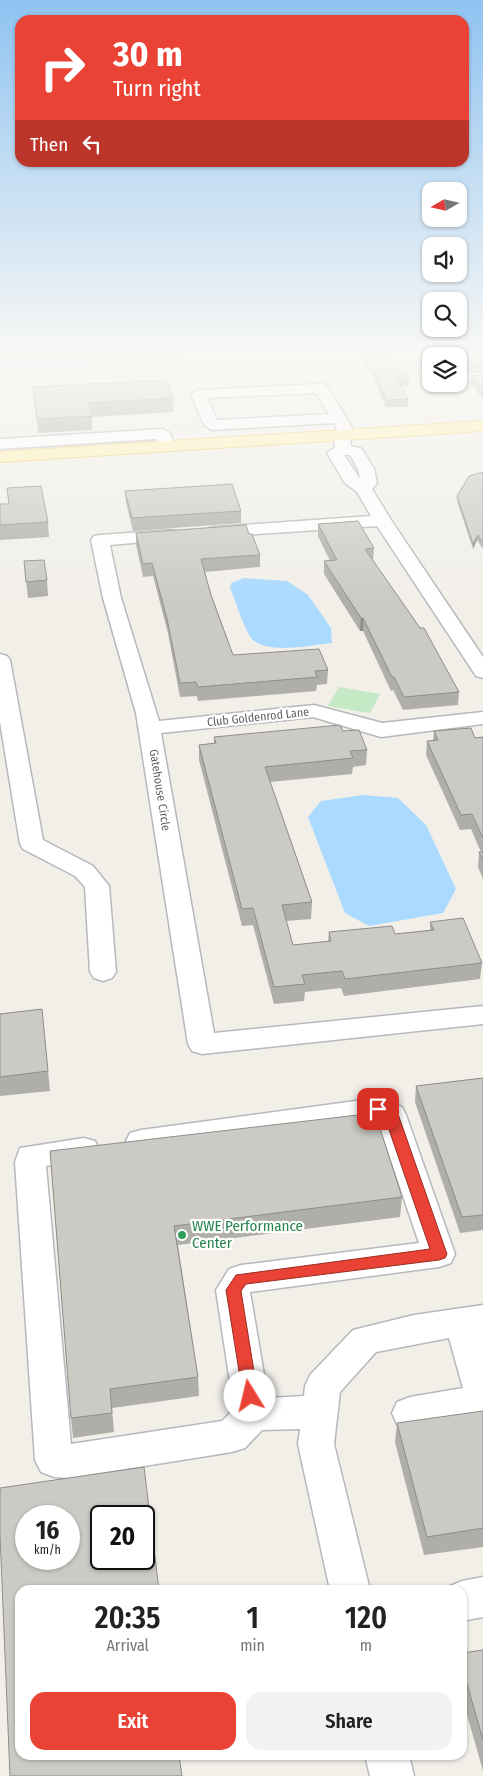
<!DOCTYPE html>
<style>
:root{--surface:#fff;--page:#f2f2f2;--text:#222;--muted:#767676;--accent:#ea4335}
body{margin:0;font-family:"Fira Sans Condensed",sans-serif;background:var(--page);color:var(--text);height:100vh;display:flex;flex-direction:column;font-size:19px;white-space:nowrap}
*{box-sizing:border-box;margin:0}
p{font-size:16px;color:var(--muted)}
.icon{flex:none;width:28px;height:28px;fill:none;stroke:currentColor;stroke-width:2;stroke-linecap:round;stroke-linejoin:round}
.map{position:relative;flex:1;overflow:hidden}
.panel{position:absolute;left:15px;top:1585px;width:452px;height:175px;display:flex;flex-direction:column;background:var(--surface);border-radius:15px;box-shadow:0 1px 4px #0004}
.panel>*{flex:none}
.top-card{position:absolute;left:15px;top:15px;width:454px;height:152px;border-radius:15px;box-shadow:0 1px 4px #0004;background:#ea4335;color:#fff;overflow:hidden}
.needle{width:32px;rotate:261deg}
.tools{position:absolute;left:422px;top:182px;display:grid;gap:10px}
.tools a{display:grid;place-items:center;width:45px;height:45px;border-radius:10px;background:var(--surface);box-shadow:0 1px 4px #0004;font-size:25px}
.speed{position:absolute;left:15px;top:1505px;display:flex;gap:10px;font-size:25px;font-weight:700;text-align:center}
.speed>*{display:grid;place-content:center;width:65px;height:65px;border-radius:50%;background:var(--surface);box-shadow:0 1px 4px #0004;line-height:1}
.speed small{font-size:12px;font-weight:400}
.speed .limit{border:2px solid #111;border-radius:8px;background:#fff;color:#111}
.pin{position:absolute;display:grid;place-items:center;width:42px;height:42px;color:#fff;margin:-21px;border-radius:10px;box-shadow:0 2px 8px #0006}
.me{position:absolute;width:55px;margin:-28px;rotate:351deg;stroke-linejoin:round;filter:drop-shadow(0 0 4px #0008)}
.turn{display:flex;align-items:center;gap:18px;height:105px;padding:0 15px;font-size:22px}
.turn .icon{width:65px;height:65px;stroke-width:2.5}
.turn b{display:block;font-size:35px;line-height:42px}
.then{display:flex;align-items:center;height:48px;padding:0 15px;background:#0003;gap:10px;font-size:19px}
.eta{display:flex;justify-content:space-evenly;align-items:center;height:85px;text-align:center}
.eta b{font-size:30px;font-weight:600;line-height:35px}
.cta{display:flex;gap:10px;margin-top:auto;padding:10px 15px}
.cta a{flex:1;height:58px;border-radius:15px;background:var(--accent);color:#fff;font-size:20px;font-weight:600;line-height:58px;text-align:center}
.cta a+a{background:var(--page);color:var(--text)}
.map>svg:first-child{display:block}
</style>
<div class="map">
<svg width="483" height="1776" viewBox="0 0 483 1776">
<rect width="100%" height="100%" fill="#f1efe8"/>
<!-- green -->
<polygon fill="#c5e8c5" points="339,687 380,694 370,713 328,706"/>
<!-- water -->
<g fill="#aadaff">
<polygon points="0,352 249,352 241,356 0,370"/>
<path d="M244,578L287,581L308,595L331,628L332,643C311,645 268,655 252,639C244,629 236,601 230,588L231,583Z"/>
<polygon points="364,795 398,798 426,825 456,889 443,913 369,926 345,913 308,817 321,801"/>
</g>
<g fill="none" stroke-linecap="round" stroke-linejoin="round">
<!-- minor casing -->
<g stroke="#b5b8bc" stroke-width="3">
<g id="minor">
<polygon points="408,352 422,352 431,366 431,375 420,371"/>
<polygon points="483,373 483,381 459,382 459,374"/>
<path d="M321,384L326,385L353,429L350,435L351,446L362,449L374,469L377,483L372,489L391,520L483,657V678L476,676L377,526L215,537L209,536L206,532L209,528L215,527L371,516L357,492L345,483L327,453L335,447L334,435L337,429L334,423L212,430L204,425L191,394L198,390ZM316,393L329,414L217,420L207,398ZM344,455H350L358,469L360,479Z"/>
<polygon points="163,429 171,434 174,447 172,450 160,450 156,439 0,449 0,439"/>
<polygon points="170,530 176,531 179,535 176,539 110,545 121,598 159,721 314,705 382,723 483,712 483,724 381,737 313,717 161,733 214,1033 483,1006 483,1024 202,1054 192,1051 188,1044 136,713 103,598 91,540 94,536 100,535"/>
<polygon points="0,654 7,656 10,660 43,840 93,866 109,886 116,972 112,978 103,981 94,978 90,972 85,887 75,876 23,849 20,844 0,722"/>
<polygon points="378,1098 402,1107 406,1115 455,1254 451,1263 439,1267 250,1292 268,1398 304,1396 305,1386 310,1375 353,1330 414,1315 483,1305 483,1416 410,1429 397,1424 392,1413 397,1402 410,1397 463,1388 449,1338 376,1352 340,1392 334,1444 370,1590 330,1590 298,1444 300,1429 262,1430 245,1448 232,1452 69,1478 54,1477 41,1472 35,1460 15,1162 20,1148 84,1138 95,1141 99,1149 95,1157 46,1166 71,1444 222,1421 234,1409 216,1290 229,1269 241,1265 419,1243 378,1122 375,1120 141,1152 130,1149 126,1141 130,1133 141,1130"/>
<polygon points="483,1577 483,1617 462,1621 462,1590 447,1590 448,1587 462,1581"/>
<polygon points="365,1755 409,1755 414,1776 370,1776"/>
</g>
</g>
<!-- major casing -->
<g stroke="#f2c960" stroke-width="2">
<polygon id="major" points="483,421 483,431 0,462 0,452"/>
</g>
<!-- minor -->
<use href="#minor" fill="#fff" fill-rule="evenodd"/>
<!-- major -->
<use href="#major" fill="#fff2af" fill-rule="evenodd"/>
</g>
<!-- wall -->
<g fill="#afaea9">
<polygon points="355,352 387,352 409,378 408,386 402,386 408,399 408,407 386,407 372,374 360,360"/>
<polygon points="446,352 479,352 483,357 483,372 462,372 459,368 459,356 450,356"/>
<polygon points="483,375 483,400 471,383 471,376"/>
<polygon points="33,387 173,398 173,412 92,417 92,430 38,433"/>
<polygon points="483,472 483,549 477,540 473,549 457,501 457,496"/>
<polygon points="7,488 48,522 49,537 0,540 0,504 9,504"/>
<polygon points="125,491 241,511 241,523 133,531 126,503"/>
<polygon points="318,524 374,548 373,560 459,692 458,705 403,710 393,690 391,691 363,631 360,631 324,574 324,561 330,561 318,536"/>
<polygon points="136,533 249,534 260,555 260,567 205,572 211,595 233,655 328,670 327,684 317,685 316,691 198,701 197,696 180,697 168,633 153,576 143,577 136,545"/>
<polygon points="24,561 47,580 48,596 28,598"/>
<polygon points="343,731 367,750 366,765 353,767 352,774 270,782 312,902 311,919 286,921 293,945 328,941 329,932 395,934 430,930 430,922 482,963 480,979 344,996 341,988 305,992 304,1001 274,1004 253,925 242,926 199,760 199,745 214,743 214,737"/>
<polygon points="434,731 475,738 483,737 483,879 478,867 479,852 481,852 471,829 460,830 426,755 427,741 433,741"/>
<polygon points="42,1009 50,1091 0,1096 0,1014"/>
<polygon points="483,1078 483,1230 460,1233 415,1102 416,1086"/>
<polygon points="50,1151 402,1197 400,1217 178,1245 198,1377 199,1396 112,1408 114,1432 73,1438 71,1418"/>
<polygon points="483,1411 483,1547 424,1555 395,1442 397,1423"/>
<polygon points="483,1650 483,1771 462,1697 462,1653"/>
</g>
<!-- shaded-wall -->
<g fill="#8f8d8a">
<polygon points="478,535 477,540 473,549 473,544"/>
<polygon points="361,618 363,618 363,631 360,631"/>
</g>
<!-- building -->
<g fill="#cccac5" stroke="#8f8d8a" fill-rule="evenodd">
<polygon points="360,352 387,352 409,378 398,379 408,399 386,400 372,367"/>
<polygon points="453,352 479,352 483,357 483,364 462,364 459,359 459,356 456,356"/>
<polygon points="483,375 483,391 471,376"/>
<polygon points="167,380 173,398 89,403 92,416 37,419 33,387"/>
<polygon points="483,472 483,543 478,535 473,544 457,496 469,476"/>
<polygon points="232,484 241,511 132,518 125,491"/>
<polygon points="41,486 48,522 0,525 0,504 9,504 7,488"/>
<polygon points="358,521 374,548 365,549 420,628 424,628 459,692 404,697 394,677 392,677 363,618 361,618 324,561 337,560 318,524"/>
<polygon points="246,525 249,534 252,534 260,555 201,559 211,595 233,655 319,649 328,670 315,671 317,677 198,687 196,682 180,683 167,619 152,563 143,564 136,533"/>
<polygon points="44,560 47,580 26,582 24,561"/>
<polygon points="340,725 343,731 359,730 367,750 350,751 353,758 265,767 312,902 282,905 293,945 331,941 329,932 392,926 395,934 434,930 430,922 463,918 482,963 345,979 342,971 302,975 305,984 274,987 253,908 242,909 199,745 216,743 214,737"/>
<polygon points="471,728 475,738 483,737 483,838 472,814 461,815 427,741 438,740 434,731"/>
<polygon points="479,852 483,852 483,860"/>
<polygon points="42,1009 48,1071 0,1077 0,1014"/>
<polygon points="483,1078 483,1215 462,1217 416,1086"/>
<polygon points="375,1113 402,1197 174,1226 198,1377 110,1389 112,1413 71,1418 50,1151"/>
<polygon points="483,1411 483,1528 427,1537 397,1423"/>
<path d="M144,1467L159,1590H20V1755H179L182,1776H10L0,1535V1488ZM26,1516H69V1559H26ZM101,1516H144V1559H101Z"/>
<polygon points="483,1650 483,1740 462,1666 462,1653"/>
</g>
<!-- sky -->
<linearGradient id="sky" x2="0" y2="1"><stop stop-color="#8fc3f1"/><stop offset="0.59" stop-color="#f9f8f5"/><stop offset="1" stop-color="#f9f8f5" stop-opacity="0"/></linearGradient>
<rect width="483" height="600" fill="url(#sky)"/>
<!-- route -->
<polygon fill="#ea4335" stroke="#982c22" points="378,1104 396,1111 398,1114 447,1254 445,1258 439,1260 246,1284 241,1291 258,1396 256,1402 250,1404 244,1402 226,1290 236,1275 430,1249 385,1118 373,1112 371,1109"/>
<!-- markers -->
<circle fill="#2e9e5b" stroke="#fff" stroke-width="2" cx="182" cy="1235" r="5"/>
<g text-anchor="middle" stroke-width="4.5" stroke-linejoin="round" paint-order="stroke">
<!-- street labels -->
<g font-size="12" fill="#5f6368" stroke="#fff">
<text transform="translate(258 717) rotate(-6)" y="4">Club Goldenrod Lane</text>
<text transform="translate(160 790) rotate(81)" y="4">Gatehouse Circle</text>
</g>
<!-- near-leisure labels -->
<g font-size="15" fill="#27864d" stroke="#fff" text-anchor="start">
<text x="192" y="1231">WWE Performance<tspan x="192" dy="17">Center</tspan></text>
</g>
</g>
</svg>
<div class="tools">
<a><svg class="needle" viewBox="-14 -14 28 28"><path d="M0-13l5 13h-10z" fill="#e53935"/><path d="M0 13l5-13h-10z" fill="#767676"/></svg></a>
<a><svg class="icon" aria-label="sound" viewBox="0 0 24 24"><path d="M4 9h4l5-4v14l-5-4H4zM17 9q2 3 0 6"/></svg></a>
<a><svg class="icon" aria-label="search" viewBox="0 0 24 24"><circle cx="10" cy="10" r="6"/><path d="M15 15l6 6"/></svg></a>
<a><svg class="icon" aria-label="layers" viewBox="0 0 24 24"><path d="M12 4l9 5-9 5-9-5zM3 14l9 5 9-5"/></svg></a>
</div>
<div class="speed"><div>16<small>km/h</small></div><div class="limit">20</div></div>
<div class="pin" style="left:378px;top:1109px;background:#d93025"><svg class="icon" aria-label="arrive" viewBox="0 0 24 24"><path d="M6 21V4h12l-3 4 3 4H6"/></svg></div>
<svg class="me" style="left:250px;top:1396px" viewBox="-20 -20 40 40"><circle r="19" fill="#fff"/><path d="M0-13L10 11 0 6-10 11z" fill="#ea4335"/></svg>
<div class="top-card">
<div class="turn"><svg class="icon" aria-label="right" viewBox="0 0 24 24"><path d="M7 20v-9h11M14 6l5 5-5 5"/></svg><div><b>30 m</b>Turn right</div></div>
<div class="then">Then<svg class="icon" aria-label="left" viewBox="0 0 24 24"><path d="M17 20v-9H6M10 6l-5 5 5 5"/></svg></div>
</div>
<section class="panel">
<div class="eta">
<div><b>20:35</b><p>Arrival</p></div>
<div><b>1</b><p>min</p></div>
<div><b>120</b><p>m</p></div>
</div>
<div class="cta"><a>Exit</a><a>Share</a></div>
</section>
</div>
